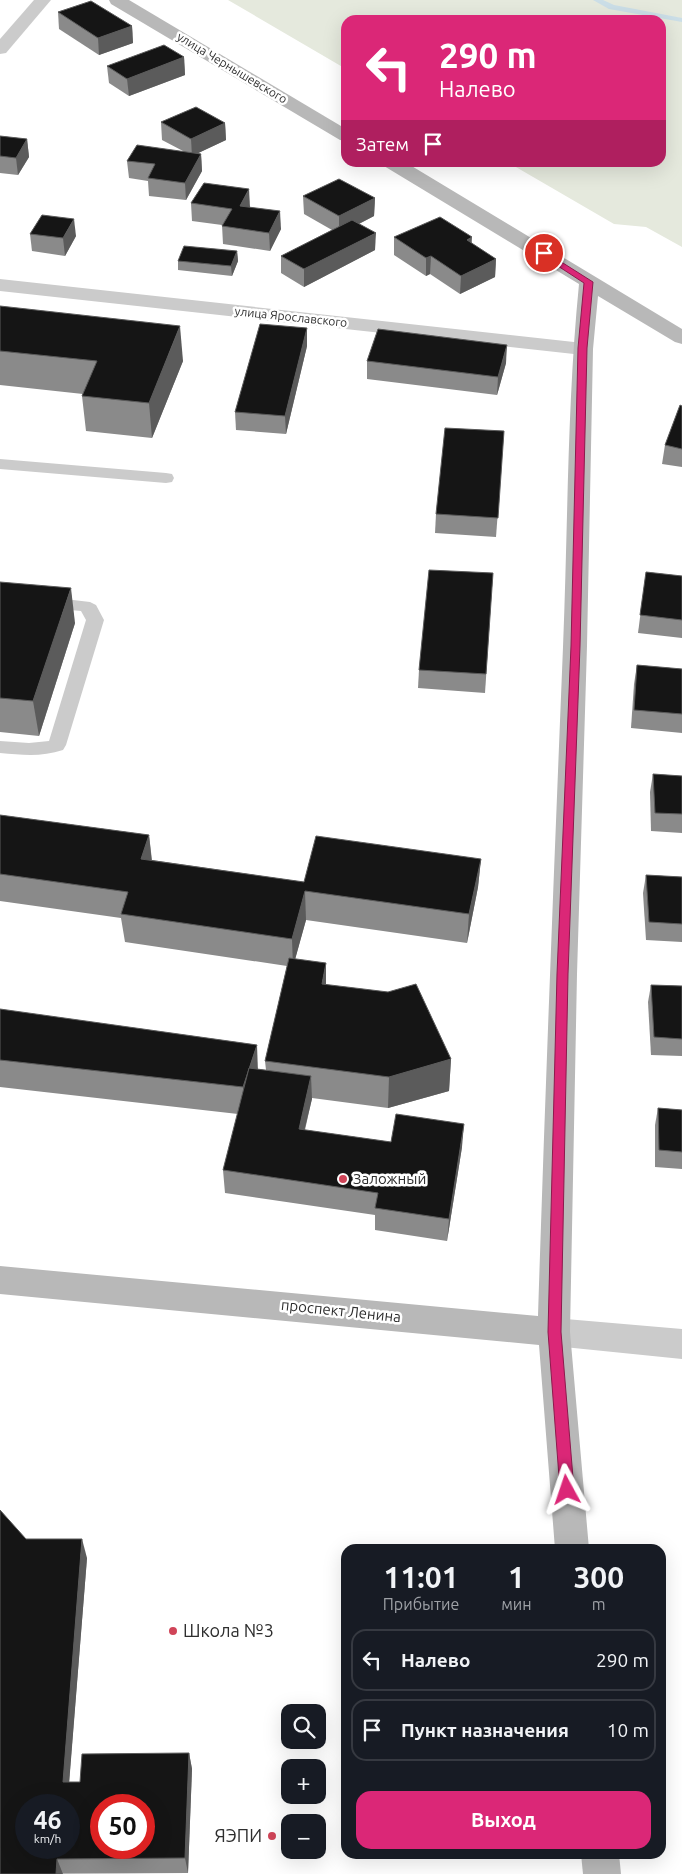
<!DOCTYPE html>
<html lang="ru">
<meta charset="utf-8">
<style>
:root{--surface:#171b24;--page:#242831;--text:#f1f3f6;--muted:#9ea1a6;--line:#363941;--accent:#db2777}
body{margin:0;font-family:Ubuntu,sans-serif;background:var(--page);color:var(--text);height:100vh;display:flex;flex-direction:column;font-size:19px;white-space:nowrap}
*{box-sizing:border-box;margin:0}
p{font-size:16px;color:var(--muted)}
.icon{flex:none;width:28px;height:28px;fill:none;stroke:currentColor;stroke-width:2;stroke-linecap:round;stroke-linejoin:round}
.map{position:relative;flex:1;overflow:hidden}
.drawer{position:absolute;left:341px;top:1544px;width:325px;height:315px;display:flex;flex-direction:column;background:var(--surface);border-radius:15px;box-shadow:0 5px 20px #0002}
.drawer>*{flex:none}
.top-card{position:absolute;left:341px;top:15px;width:325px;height:152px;border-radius:15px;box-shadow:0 5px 20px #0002;background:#db2777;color:#fff;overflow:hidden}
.buttons{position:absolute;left:281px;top:1704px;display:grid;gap:10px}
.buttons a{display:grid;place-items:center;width:45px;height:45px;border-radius:10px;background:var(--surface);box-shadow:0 5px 20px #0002;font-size:25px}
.speed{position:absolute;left:15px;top:1794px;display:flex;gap:10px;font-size:25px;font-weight:700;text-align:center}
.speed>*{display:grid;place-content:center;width:65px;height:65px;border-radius:50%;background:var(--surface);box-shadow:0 5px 20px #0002;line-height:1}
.speed small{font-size:12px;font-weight:400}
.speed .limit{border:8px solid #d22;background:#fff;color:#111}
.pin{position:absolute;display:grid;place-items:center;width:42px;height:42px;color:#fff;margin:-21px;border:2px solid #fff;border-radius:50%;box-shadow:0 1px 5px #0007}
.me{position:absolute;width:55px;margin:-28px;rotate:355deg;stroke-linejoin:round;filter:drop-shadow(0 0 4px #0008)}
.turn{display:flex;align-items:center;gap:18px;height:105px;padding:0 15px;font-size:22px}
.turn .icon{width:65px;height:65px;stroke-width:2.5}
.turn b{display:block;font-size:35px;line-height:42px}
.then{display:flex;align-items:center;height:48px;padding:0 15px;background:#0003;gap:10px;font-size:19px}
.eta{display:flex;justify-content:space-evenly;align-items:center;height:85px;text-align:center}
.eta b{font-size:30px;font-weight:600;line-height:35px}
.primary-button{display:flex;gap:10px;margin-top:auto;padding:10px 15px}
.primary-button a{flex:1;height:58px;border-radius:15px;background:var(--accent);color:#fff;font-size:20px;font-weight:600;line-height:58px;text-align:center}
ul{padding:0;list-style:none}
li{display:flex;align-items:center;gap:15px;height:62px;margin:0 10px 8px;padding:0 5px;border:2px solid var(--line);border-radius:15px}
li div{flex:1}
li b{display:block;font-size:19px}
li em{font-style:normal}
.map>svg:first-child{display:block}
</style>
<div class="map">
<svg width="682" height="1874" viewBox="0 0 682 1874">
<rect width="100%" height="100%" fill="#fff"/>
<!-- green -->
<polygon fill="#e5e9dd" points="228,0 682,0 682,247 646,227 614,224 509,163 661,162 661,20 346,20 346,69"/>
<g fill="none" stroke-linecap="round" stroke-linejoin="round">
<!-- stream -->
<polygon fill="#cbdee7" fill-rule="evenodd" points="593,0 603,0 614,5 682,18 682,22 609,9"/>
<!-- service -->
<g fill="#cbcbcb" fill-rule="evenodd">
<polygon points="0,459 166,473 172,474 174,478 172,482 166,483 0,469"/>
<path d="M14,593L90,602L96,605L104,620L66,745L63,750C42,757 23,755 0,753V741L29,743L49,741L86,620L81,611L15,605L0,610V598Z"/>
</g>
<!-- minor -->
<g fill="#cbcbcb" fill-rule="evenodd">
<polygon points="34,0 51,0 6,53 0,54 0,39"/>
<polygon points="0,279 583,343 590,345 593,349 590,353 583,355 0,291"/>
<polygon points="554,1318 682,1329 682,1359 554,1346 543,1342 538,1332 543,1322"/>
</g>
<!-- secondary -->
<g fill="#b8b8b8" fill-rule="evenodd">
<polygon points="109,0 129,0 346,129 346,141 340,140 111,4"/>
<path d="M382,162H405L682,329V344L675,342L598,296L593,349L587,646L577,974L570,1332L589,1549H555L539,1345L0,1294V1266L538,1316C545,1093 554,870 563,647C568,526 567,405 579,284L384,166Z"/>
<polygon points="581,1854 619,1854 621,1874 583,1874"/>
</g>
</g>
<!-- wall -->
<g fill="#8a8a8a">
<polygon points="58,12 132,26 133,43 99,55 59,29"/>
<polygon points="184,57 185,75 129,96 109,83 107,66"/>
<polygon points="161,122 225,123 226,140 198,153 201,154 202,171 186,200 149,196 148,181 129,178 127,161 183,151 162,140"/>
<polygon points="0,136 27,139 29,157 18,175 0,173"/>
<polygon points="303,196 375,198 374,216 359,224 375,250 304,287 281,273 281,256 332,230 304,214"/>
<polygon points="191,203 250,207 281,229 270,251 223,244 222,225 192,221"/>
<polygon points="30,234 76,236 65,256 32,251"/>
<polygon points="394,237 472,244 496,259 495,277 460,294 430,274 426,276 394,255"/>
<polygon points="237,251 238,261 232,276 178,270 178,261"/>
<polygon points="0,306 183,361 152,438 86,431 82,396 83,394 0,385"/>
<polygon points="307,328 307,346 286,434 236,430 235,412"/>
<polygon points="367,361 506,363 497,395 367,379"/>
<polygon points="682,406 682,467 662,464 665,445"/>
<polygon points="504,431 496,537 435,533 436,514"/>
<polygon points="646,572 682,576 682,638 638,633"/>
<polygon points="493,573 485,693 418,688 419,670"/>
<polygon points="0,582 75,623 39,736 0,732"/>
<polygon points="637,665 682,669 682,733 631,728 634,684"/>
<polygon points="653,774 682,776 682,833 651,831 650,792"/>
<polygon points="0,815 149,835 152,860 304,882 481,859 478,887 467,943 306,920 295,959 326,984 451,1059 449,1091 388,1108 312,1098 305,1130 391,1142 462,1147 447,1241 375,1230 375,1215 225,1193 223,1170 238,1114 0,1087 0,1009 258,1069 266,1070 265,1061 287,966 125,942 121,918 0,901"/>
<polygon points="646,875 682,877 682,942 646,940 643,893"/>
<polygon points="651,985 682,986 682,1056 651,1055 648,1002"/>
<polygon points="658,1108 682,1110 682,1169 655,1167 655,1125"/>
<polygon points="26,1539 87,1558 69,1782 80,1782 189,1753 192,1769 188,1873 0,1874"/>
</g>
<!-- shaded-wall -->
<g fill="#5b5b5b">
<polygon points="132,26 133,43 99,55 98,38"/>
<polygon points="184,57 185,75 129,96 127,79"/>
<polygon points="225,123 226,140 192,156 191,139"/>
<polygon points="27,139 29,157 18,175 16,158"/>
<polygon points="201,154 202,171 186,200 185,183"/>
<polygon points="249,189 250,207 240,224 240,206"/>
<polygon points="375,198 374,216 339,234 339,216"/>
<polygon points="280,211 281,229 270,251 269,233"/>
<polygon points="74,219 76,236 65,256 63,238"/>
<polygon points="376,233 375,250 304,287 304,269"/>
<polygon points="472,237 471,255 467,240"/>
<polygon points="237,251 238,261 232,276 231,266"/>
<polygon points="431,256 430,274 426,276 426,258"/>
<polygon points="496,259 495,277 460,294 461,276"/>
<polygon points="180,326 183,361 152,438 149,403"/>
<polygon points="307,328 307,346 286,434 285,416"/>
<polygon points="507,345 506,363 497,395 498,377"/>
<polygon points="71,588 75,623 39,736 33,701"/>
<polygon points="149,835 152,864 141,859"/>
<polygon points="481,859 478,887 467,943 469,914"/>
<polygon points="305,891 306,920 293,967 292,939"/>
<polygon points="326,963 326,995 322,984"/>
<polygon points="257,1045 258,1072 245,1114 243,1087"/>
<polygon points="451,1059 449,1091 388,1108 389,1077"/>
<polygon points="311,1076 312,1099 299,1152 299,1129"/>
<polygon points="464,1124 462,1147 447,1241 449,1219"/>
<polygon points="82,1539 87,1558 68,1797 63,1782"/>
<polygon points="189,1753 192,1769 188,1873 185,1858"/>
<polygon points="57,1859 63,1874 56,1874"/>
</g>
<!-- building -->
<g fill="#151515" stroke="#5b5b5b" fill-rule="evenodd">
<polygon points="91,1 132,26 98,38 58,12"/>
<polygon points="164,45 184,57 127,79 107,66"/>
<polygon points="196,107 225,123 191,139 161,122"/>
<polygon points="0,136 27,139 16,158 0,156"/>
<polygon points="137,145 201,154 185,183 148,178 155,164 127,161"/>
<polygon points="339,179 375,198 339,216 303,196"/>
<polygon points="204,183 249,189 240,206 280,211 269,233 222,226 232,209 191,203"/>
<polygon points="42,215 74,219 63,238 30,234"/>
<polygon points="440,217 472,237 467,240 496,259 461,276 431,256 426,258 394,237"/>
<polygon points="352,220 376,233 304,269 281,256"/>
<polygon points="184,246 237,251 231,266 178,261"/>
<polygon points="0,306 180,326 149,403 82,396 97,361 0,351"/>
<polygon points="260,324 307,328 285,416 235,412"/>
<polygon points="378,329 507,345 498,377 367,361"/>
<polygon points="680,405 682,406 682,449 665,445"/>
<polygon points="445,428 504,431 498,518 436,514"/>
<polygon points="429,570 493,573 486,674 419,670"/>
<polygon points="646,572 682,576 682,620 640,615"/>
<polygon points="0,582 71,588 33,701 0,698"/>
<polygon points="637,665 682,669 682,714 634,710"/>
<polygon points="653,774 682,776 682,814 655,813"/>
<polygon points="0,815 149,835 141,859 304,882 316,836 481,859 469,914 305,891 292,939 121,914 128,892 0,874"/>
<polygon points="646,875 682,877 682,924 649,922"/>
<polygon points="289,958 326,963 322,984 388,992 416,984 451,1059 389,1077 265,1061"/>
<polygon points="651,985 682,986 682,1039 654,1037"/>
<polygon points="0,1009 257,1045 243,1087 0,1060"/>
<polygon points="249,1068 311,1076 299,1129 391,1142 396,1114 464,1124 449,1219 375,1208 378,1193 223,1170"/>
<polygon points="658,1108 682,1110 682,1152 659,1150"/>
<path d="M0,1510L26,1539H82L63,1782H80L82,1754L189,1753L185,1858L57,1859L56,1874H0ZM26,1805H69V1848H26ZM101,1805H144V1848H101Z"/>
</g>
<!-- route -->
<polygon fill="#db2777" stroke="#8e194d" points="544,251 593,282 587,348 580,646 568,974 561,1332 574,1490 572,1494 567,1496 562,1494 560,1490 548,1332 557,974 571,646 578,348 584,283 541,255 540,253"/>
<!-- markers -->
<g fill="#d04458" stroke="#fff" stroke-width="2">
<circle cx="343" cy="1179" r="5"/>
<circle cx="173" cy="1631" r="5"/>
<circle cx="272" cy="1836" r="5"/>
</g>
<g text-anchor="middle" stroke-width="5" stroke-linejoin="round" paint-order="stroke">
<!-- far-street labels -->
<g font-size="12" fill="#2e2e2e" stroke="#fff">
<text transform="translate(232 68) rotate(31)" y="4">улица Чернышевского</text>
<text transform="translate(291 317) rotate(6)" y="4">улица Ярославского</text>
</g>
<!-- poi labels -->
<g font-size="15" fill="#2e2e2e" stroke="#fff" text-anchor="start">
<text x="353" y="1184">Заложный</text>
</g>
<!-- street labels -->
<g font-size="15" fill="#2e2e2e" stroke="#fff">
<text transform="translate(341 1311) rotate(6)" y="5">проспект Ленина</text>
</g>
<!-- near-poi labels -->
<g font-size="18" fill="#2e2e2e" stroke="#fff" text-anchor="start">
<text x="183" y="1637">Школа №3</text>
<text x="262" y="1842" text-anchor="end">ЯЭПИ</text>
</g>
</g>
</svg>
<div class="buttons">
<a><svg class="icon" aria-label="search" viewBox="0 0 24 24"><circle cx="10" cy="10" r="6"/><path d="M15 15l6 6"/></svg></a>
<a>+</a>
<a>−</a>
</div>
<div class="speed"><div>46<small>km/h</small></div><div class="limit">50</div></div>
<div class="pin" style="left:544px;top:253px;background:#d93025"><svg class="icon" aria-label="arrive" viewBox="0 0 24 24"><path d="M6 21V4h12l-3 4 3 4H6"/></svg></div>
<svg class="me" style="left:567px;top:1490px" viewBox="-20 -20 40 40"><path d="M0-17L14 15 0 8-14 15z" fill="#db2777" stroke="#fff" stroke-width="4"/></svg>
<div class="top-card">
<div class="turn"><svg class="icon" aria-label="left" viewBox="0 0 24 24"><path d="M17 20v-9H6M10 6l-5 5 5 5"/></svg><div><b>290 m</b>Налево</div></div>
<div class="then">Затем<svg class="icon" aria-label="arrive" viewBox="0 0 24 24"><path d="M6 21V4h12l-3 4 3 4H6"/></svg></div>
</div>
<section class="drawer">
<div class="eta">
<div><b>11:01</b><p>Прибытие</p></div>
<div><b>1</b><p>мин</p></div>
<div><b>300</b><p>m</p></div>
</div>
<ul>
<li><svg class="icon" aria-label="left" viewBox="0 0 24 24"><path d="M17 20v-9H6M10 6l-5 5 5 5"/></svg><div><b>Налево</b></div><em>290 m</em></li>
<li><svg class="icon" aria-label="arrive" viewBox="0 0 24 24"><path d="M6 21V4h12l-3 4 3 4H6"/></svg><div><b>Пункт назначения</b></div><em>10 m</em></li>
</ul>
<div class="primary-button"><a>Выход</a></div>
</section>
</div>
